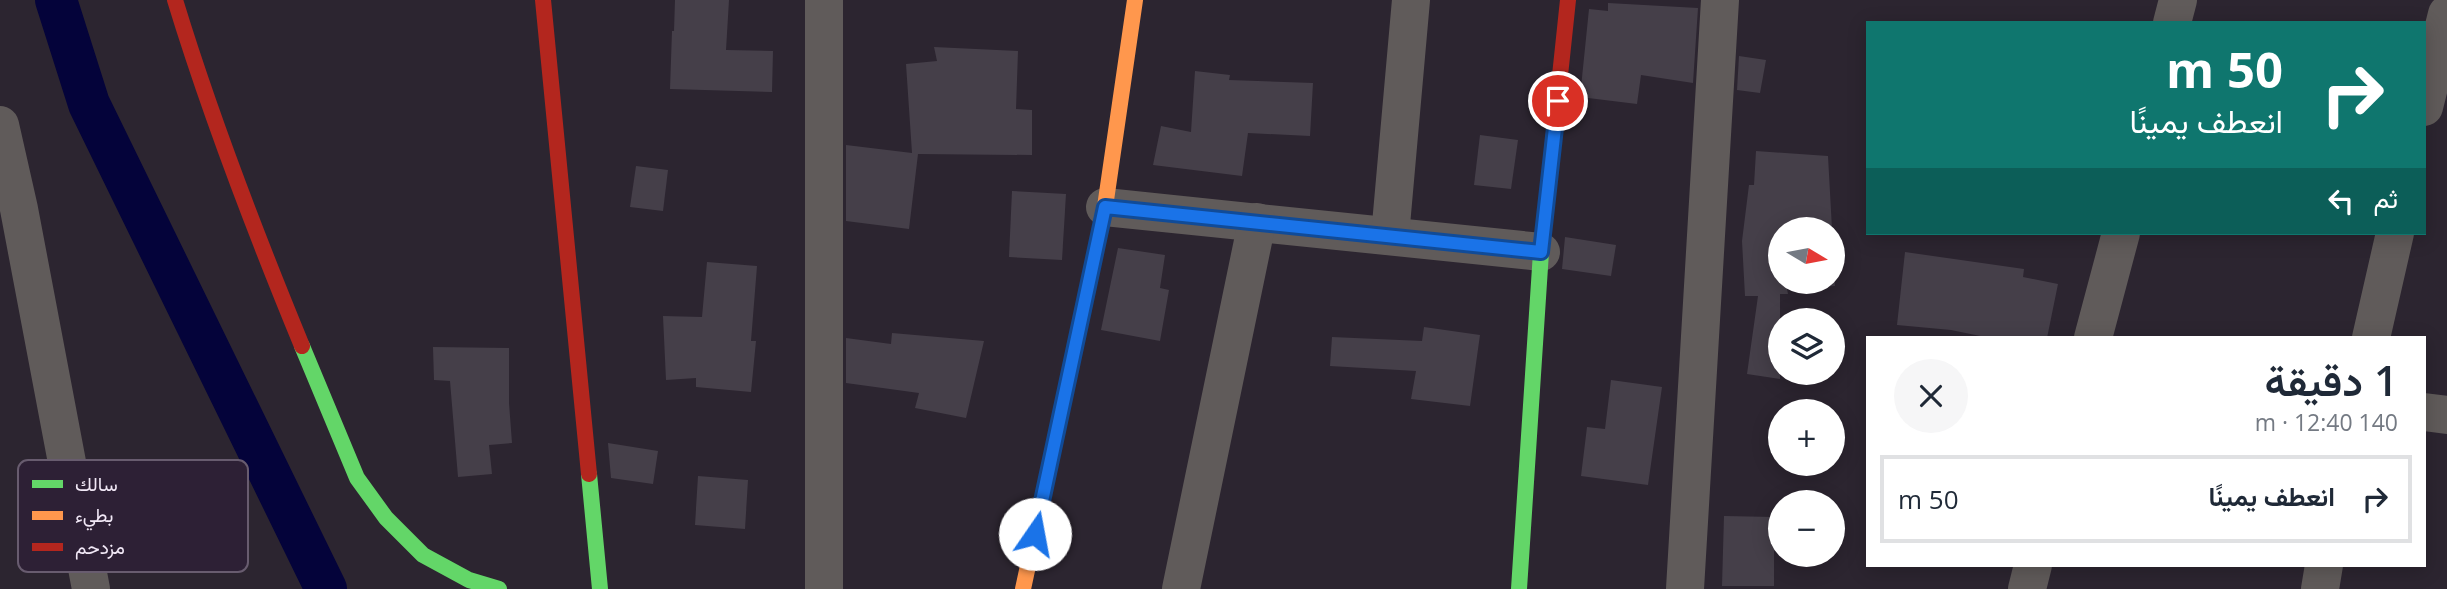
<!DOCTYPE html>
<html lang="ar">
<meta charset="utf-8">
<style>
:root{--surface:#fff;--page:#f6f6f7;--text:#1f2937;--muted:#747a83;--line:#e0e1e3}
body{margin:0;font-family:"Open Sans",Vazirmatn,sans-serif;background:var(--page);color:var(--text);direction:rtl;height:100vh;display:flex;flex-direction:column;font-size:26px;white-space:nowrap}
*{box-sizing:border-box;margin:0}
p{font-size:23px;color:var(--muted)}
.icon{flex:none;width:38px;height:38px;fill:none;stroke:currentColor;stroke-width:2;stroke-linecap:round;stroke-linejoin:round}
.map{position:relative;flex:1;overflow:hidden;direction:ltr}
.panel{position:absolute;left:1866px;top:336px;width:560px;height:231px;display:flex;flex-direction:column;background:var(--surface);border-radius:0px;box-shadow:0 4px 18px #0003;direction:rtl}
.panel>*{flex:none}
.guide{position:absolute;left:1866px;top:21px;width:560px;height:214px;border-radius:0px;box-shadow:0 4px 18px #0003;direction:rtl;background:#0f766e;color:#fff;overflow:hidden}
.needle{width:46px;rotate:100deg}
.tools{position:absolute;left:1768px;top:217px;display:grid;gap:14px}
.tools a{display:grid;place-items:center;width:77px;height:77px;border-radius:50%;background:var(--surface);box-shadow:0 4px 18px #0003;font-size:35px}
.pin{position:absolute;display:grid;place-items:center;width:60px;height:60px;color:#fff;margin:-30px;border:4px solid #fff;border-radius:50%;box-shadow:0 2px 7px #0007}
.me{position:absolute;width:77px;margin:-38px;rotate:12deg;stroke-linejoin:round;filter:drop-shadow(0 0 5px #0008)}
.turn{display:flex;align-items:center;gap:24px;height:147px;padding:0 28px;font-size:32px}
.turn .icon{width:91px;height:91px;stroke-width:2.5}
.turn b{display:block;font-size:49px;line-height:60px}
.then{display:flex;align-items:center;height:66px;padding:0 28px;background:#0003;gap:14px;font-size:26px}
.round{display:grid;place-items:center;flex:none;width:74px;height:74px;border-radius:37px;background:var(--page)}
.overview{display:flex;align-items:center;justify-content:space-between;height:119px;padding:0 28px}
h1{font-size:42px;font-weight:600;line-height:52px}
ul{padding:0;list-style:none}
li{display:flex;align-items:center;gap:21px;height:88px;margin:0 14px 10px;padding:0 14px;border:4px solid var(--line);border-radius:0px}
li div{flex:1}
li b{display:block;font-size:26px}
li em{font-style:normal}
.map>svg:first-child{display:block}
</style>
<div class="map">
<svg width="2447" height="589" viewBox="0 0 2447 589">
<rect width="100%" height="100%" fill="#2c2530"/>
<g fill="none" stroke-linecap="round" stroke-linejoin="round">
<!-- canal -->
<polyline stroke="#04033a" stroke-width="42" points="56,0 89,104 326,589"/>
</g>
<!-- building -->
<g fill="#453f49">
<polygon points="675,0 729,0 726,50 773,51 772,92 670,89 672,31 674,31"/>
<polygon points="1608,3 1698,8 1693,83 1641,75 1637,104 1580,97 1589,9 1608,11"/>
<polygon points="934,47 1018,51 1016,109 1032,110 1032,155 918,154 909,229 846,221 846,145 912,153 906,64 937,61"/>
<polygon points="1739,56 1766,60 1760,93 1737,90"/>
<polygon points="1195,71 1230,75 1229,80 1313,83 1310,136 1248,133 1242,176 1153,165 1161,126 1191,132"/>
<polygon points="1480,135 1518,140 1511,189 1474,185"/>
<polygon points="1756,151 1828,156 1832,229 1780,229 1780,282 1832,282 1832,238 1835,286 1787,289 1788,294 1780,294 1780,379 1747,374 1758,296 1745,296 1742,241 1749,185 1754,185"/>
<polygon points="636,166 668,170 663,211 630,207"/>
<polygon points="1012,191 1066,194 1062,260 1009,257"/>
<polygon points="1565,237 1616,245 1611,276 1562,269"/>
<polygon points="1118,248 1165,255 1160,288 1169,290 1160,341 1101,330"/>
<polygon points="1905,252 2024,269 2023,277 2058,284 2047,338 1990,338 1951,330 1897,325"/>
<polygon points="707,262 757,266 751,341 756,341 751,392 696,387 696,378 666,380 663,316 702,317"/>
<polygon points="1424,327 1480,335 1470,406 1411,399 1416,371 1330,366 1332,337 1422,341"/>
<polygon points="892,333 984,341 966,418 915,408 919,393 846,383 846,338 891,344"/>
<polygon points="433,347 509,348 509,403 512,443 489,445 492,474 458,477 450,381 434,380"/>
<polygon points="1611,380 1662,387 1648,485 1581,476 1587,427 1605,429"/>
<polygon points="608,443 658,451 653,484 611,478"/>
<polygon points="698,476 748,480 745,529 695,525"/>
<polygon points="1724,516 1774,517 1774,586 1722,586"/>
</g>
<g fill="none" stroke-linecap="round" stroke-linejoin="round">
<!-- street -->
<g stroke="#605b5a" stroke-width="38">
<polyline points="2172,23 2178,0"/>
<polyline points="2424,107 2447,14"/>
<polyline points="0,125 19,209 91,589"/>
<polyline points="1105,207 1541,252"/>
<polyline points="1390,236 1411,0"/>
<polyline points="2093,338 2121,233"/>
<polyline points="2371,338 2395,233"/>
<polyline points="2424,412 2447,415"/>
<polyline points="824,589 824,0"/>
<polyline points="1181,589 1257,222"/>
<polyline points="1685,589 1720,0"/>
<polyline points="2027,589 2033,565"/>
<polyline points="2320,589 2324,565"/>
</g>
<!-- fast -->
<g stroke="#63d668" stroke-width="16">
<polyline points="302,346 357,478 386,518 423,555 469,580 499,589"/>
<polyline points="589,474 600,589"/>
<polyline points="1519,589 1541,252 1548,189"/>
</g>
<!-- slow -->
<polyline stroke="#ff974d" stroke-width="16" points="1023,589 1105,207 1135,0"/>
<!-- jam -->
<g stroke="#b3261e" stroke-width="16">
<path d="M175,0C211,118 255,232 302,346"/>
<polyline points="543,0 589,474"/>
<polyline points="1548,189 1568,0"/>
</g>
</g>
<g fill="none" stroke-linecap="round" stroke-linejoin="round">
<!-- route casing -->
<g stroke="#114b97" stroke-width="18">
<polyline id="route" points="1035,534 1105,207 1541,252 1558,101"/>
</g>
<!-- route -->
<use href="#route" stroke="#1a73e8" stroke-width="12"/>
</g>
<!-- legend -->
<rect x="18" y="460" width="230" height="112" rx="10" fill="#2d2035" stroke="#685c6f" stroke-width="2"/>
<rect x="32" y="480" width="31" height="8" fill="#63d668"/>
<rect x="32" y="511" width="31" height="9" fill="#ff974d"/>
<rect x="32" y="543" width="31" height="8" fill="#b3261e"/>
<g font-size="19" fill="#f1e8f6">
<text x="75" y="491">سالك</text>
<text x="75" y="522">بطيء</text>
<text x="75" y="554">مزدحم</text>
</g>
</svg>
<div class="tools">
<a><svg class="needle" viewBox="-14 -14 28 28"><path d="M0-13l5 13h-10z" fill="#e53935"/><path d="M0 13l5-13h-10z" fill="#747a83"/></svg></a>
<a><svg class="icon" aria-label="layers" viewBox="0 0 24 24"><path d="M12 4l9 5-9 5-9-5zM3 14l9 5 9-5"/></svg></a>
<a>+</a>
<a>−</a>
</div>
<div class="pin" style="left:1558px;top:101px;background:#d93025"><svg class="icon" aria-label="arrive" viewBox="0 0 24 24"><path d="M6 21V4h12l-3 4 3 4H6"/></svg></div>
<svg class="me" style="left:1035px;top:534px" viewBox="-20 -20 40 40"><circle r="19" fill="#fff"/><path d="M0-13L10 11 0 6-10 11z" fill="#1a73e8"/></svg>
<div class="guide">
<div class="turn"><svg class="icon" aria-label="right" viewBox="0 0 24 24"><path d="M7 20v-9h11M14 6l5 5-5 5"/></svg><div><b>50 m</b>انعطف يمينًا</div></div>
<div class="then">ثم<svg class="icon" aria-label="left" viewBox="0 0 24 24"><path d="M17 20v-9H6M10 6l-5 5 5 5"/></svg></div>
</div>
<section class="panel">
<div class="overview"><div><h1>1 دقيقة</h1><p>140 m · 12:40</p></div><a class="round"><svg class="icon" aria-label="close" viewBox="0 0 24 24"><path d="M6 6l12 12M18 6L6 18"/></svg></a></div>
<ul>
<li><svg class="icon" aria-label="right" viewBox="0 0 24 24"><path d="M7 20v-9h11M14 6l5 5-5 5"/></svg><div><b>انعطف يمينًا</b></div><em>50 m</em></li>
</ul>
</section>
</div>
